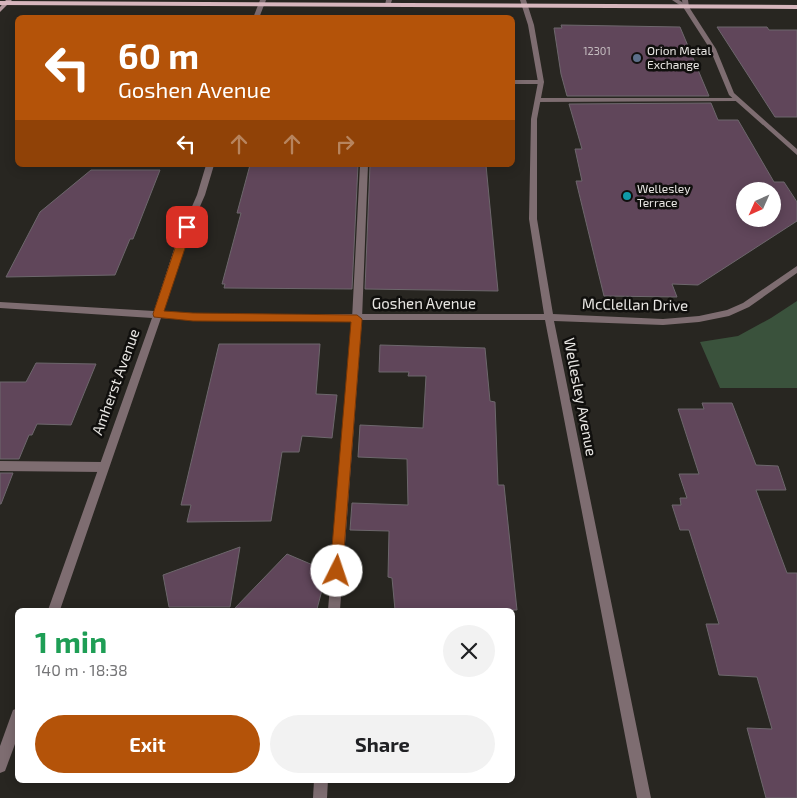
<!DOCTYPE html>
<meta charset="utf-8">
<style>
:root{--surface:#fff;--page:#f2f2f2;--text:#202124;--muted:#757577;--accent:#b45309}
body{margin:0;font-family:"Exo 2",sans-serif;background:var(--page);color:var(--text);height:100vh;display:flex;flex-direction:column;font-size:19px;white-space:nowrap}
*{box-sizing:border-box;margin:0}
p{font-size:16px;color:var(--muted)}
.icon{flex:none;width:28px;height:28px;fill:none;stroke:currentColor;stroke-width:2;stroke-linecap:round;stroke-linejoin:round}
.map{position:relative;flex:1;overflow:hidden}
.drawer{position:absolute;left:15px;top:608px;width:500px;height:175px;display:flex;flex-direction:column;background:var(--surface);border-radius:8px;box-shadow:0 2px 12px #0003}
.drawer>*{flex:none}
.banner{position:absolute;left:15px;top:15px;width:500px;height:152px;border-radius:8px;box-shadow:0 2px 12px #0003;background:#b45309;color:#fff;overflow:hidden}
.needle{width:32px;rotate:225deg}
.controls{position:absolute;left:736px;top:182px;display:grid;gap:10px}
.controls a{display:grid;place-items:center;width:45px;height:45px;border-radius:50%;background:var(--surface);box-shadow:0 2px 12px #0003;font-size:25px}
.pin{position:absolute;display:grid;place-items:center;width:42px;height:42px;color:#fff;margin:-21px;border-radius:10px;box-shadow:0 2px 8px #0006}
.me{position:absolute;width:55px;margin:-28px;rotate:4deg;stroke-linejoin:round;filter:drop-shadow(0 0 4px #0008)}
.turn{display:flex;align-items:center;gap:18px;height:105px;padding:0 20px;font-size:22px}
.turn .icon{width:65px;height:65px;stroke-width:2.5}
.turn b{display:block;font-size:35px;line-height:42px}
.lanes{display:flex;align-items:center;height:48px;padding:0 20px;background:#0003;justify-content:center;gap:25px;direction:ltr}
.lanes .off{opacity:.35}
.round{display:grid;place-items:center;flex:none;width:52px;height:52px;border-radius:26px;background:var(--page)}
.summary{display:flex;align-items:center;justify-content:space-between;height:85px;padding:0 20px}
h1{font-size:30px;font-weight:700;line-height:38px;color:#1e9e55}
.primary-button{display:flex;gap:10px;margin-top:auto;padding:10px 20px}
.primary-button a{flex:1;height:58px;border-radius:30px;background:var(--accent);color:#fff;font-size:20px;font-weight:700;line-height:58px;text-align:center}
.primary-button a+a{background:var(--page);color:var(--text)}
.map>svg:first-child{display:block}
</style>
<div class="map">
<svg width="797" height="798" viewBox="0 0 797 798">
<rect width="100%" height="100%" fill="#282621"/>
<!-- forest -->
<polygon fill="#3a523c" points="797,301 797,388 720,388 700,342 738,336 771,318"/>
<!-- building -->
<g fill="#60465a" stroke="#6d676c" fill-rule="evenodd">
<polygon points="561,25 680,27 709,96 567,96 561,74 554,28 562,28"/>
<polygon points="717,27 767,27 769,30 797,30 797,117 775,117"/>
<path d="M711,103L718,120H738L774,182H784L797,202V221L698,285L672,284L677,297L604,296L576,181H582L575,149H582L569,104ZM745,191H772V219H745Z"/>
<polygon points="250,165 358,165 352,289 224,288 225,284 222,284 241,213 237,213"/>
<polygon points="370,165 486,165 498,291 365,289"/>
<polygon points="91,170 160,170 133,239 130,239 115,275 6,277 40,212"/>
<polygon points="219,344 320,344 316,394 337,395 332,438 302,436 299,452 282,452 271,521 187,522 191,505 181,505"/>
<polygon points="380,345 485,348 490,401 495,402 498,485 504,485 517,610 395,610 392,578 388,577 389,531 350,530 352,503 408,505 407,459 358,457 360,425 423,428 426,376 408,376 409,372 379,372"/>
<polygon points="36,363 96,364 71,425 37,424 32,435 29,435 19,459 0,459 0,382 26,382"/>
<polygon points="702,403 732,403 756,465 778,466 786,490 756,490 787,573 797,573 797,798 766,798 747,728 772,729 757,677 719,675 706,624 719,624 689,530 680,530 672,505 681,505 680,498 687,498 679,474 699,474 678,409 704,409"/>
<polygon points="0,473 13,473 1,504 0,504"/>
<polygon points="240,547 230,607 169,607 163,575"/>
<polygon points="287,554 327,571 317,609 235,608"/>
</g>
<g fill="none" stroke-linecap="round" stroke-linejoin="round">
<!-- lane -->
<g fill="#7e6d71" fill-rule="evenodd">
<polygon points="386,0 392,0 390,6 385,5"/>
<polygon points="672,0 679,0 689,7 684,8"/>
<polygon points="512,80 541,80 544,82 541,84 512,84"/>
<polygon points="736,98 738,99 738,101 538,102 535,100 538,98"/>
<polygon points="360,165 368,165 362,319 340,610 328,610 352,319"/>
<polygon points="0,461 103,462 107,464 108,467 107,470 103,472 0,471"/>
<polygon points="314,780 328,780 327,798 313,798"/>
</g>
<!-- street -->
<g fill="#7e6d71" fill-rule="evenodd">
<polygon points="260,0 266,0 259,18 253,18"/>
<polygon points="520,0 526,0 534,25 544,82 537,119 537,219 553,314 663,319 699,316 727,310 743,303 797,266 797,273 749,307 729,316 699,322 663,325 554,321 651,798 637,798 545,320 193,320 161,318 60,610 48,610 152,318 0,308 0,302 154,311 176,243 197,195 206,165 214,165 205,195 184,243 163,312 193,314 544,314 529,219 531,119 538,82 528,25"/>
<polygon points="682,0 688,0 689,7 716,49 734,93 797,149 797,155 729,95 710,49 683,7"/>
<polygon points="18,708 18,736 5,771 0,773 0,746 13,710"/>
</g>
<!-- secondary -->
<polygon fill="#b0969b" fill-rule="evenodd" points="6,0 12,0 0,12 0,7"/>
<!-- primary -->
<polygon fill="#d7b6bd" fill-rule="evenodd" points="0,1 797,5 797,9 0,5"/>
</g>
<!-- route -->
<polygon fill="#b45309" stroke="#753606" points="187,224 192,227 164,311 193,313 357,315 362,319 342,576 337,578 332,576 330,571 351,322 193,321 154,317 153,314 182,227"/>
<!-- markers -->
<circle fill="#5c6f8a" stroke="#100f0d" stroke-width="2" cx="637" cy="58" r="5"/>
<circle fill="#0f9aa8" stroke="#100f0d" stroke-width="2" cx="627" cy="196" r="5"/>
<g text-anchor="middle" stroke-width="5" stroke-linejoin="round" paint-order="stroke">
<!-- far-number labels -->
<g font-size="11" fill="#c5bdc0">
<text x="597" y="55">12301</text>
</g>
<!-- far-poi labels -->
<g font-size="12" fill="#e7e5e2" stroke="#100f0d" text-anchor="start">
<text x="647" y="55">Orion Metal<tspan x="647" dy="14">Exchange</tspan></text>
<text x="637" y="193">Wellesley<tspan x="637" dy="14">Terrace</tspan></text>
</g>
<!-- street labels -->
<g font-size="15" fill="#e7e5e2" stroke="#100f0d">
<text x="424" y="309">Goshen Avenue</text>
<text transform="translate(635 305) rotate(1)" y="5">McClellan Drive</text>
<text transform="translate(116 382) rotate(-70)" y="5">Amherst Avenue</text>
<text transform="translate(580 397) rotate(79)" y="5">Wellesley Avenue</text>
</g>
</g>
</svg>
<div class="controls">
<a><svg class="needle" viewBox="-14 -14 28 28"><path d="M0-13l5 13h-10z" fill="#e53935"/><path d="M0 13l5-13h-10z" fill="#757577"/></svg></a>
</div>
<div class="pin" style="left:187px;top:227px;background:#d93025"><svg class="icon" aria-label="arrive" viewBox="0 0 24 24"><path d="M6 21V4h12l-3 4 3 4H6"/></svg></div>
<svg class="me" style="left:337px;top:571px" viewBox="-20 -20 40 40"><circle r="19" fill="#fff"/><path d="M0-13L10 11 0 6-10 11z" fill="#b45309"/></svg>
<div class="banner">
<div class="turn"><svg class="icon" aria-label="left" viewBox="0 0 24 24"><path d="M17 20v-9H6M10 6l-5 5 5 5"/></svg><div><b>60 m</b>Goshen Avenue</div></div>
<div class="lanes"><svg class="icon" aria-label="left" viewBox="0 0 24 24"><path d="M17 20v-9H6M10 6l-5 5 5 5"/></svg><svg class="icon off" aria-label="ahead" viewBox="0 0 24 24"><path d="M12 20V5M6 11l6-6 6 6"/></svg><svg class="icon off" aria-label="ahead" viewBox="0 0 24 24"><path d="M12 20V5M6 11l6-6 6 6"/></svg><svg class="icon off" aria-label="right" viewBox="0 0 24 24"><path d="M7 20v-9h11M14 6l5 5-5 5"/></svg></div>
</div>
<section class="drawer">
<div class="summary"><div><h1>1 min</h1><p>140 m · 18:38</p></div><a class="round"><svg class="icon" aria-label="close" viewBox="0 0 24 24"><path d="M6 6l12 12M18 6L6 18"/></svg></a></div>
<div class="primary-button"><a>Exit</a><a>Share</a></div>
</section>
</div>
